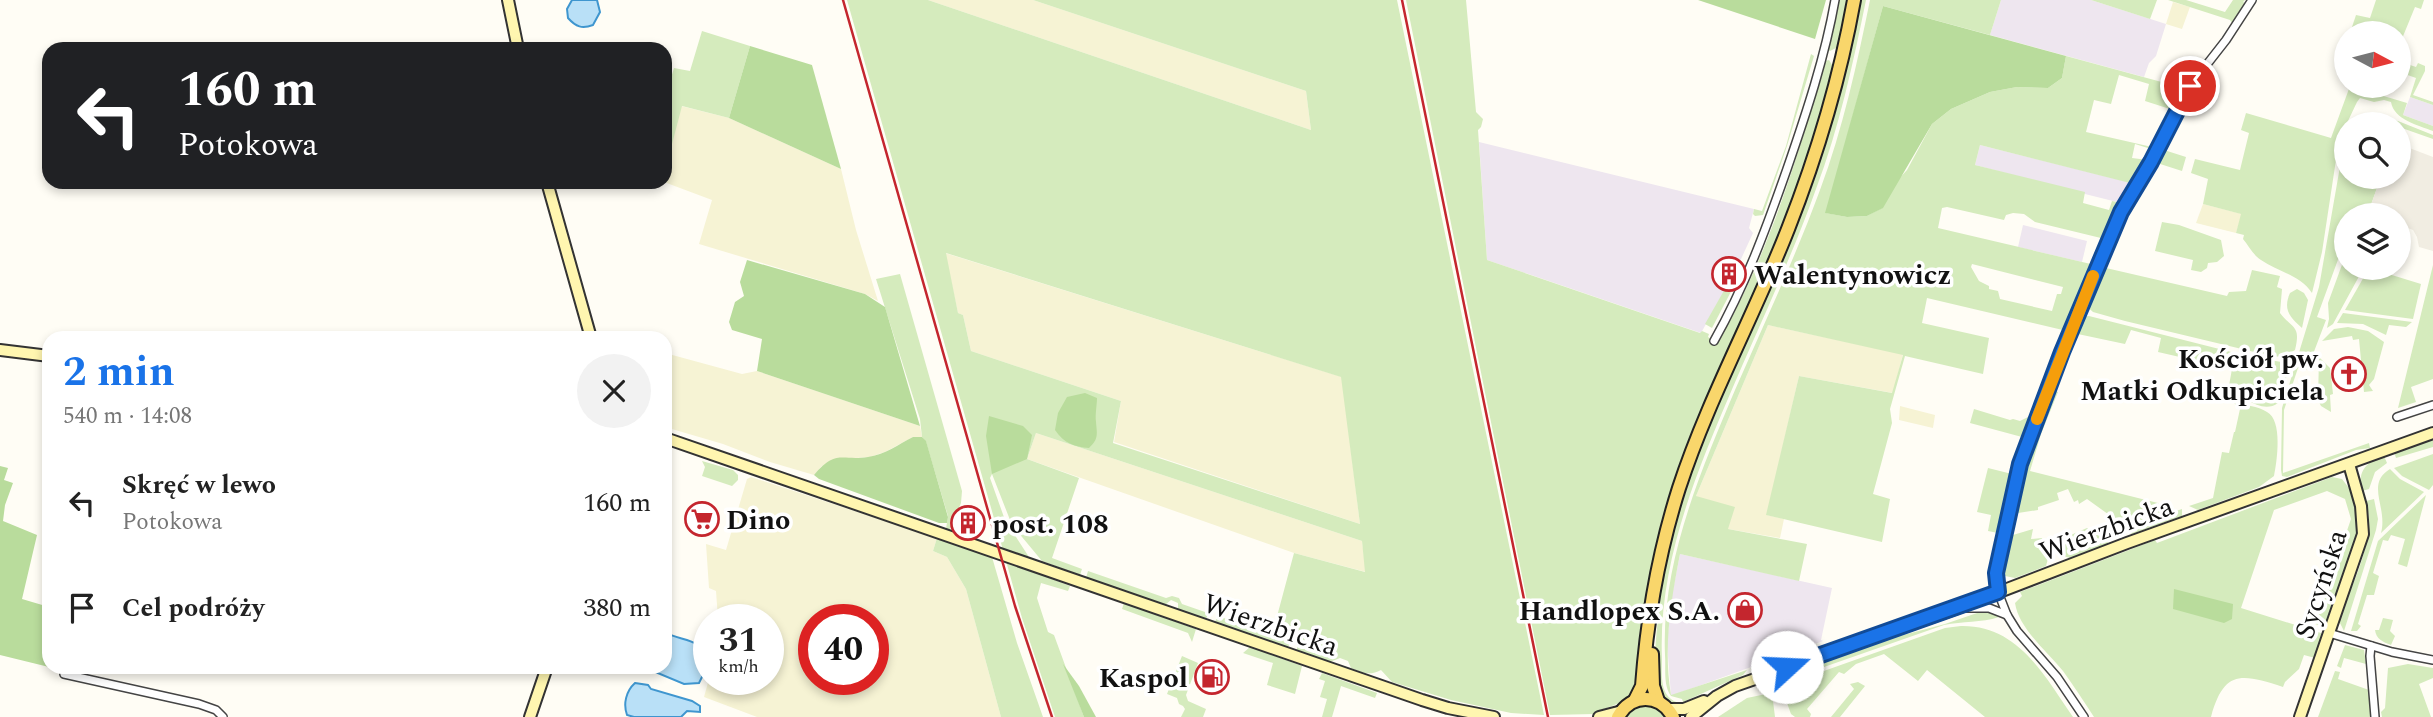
<!DOCTYPE html>
<html lang="pl">
<meta charset="utf-8">
<style>
:root{--surface:#fff;--page:#f2f2f2;--text:#222;--muted:#767676;--accent:#1a73e8}
body{margin:0;font-family:Spectral,serif;background:var(--page);color:var(--text);height:100vh;display:flex;flex-direction:column;font-size:26px;white-space:nowrap}
*{box-sizing:border-box;margin:0}
p{font-size:23px;color:var(--muted)}
.icon{flex:none;width:38px;height:38px;fill:none;stroke:currentColor;stroke-width:2;stroke-linecap:round;stroke-linejoin:round}
.map{position:relative;flex:1;overflow:hidden}
.details{position:absolute;left:42px;top:331px;width:630px;height:343px;display:flex;flex-direction:column;background:var(--surface);border-radius:21px;box-shadow:0 4px 10px #0003}
.details>*{flex:none}
.hud{position:absolute;left:42px;top:42px;width:630px;height:147px;border-radius:21px;box-shadow:0 4px 10px #0003;background:#202124;color:#fff;overflow:hidden}
.needle{width:46px;rotate:97deg}
.fabs{position:absolute;left:2334px;top:21px;display:grid;gap:14px}
.fabs a{display:grid;place-items:center;width:77px;height:77px;border-radius:50%;background:var(--surface);box-shadow:0 4px 10px #0003;font-size:35px}
.speed{position:absolute;left:693px;top:604px;display:flex;gap:14px;font-size:35px;font-weight:700;text-align:center}
.speed>*{display:grid;place-content:center;width:91px;height:91px;border-radius:50%;background:var(--surface);box-shadow:0 4px 10px #0003;line-height:1}
.speed small{font-size:18px;font-weight:400}
.speed .limit{border:10px solid #d22;background:#fff;color:#111}
.pin{position:absolute;display:grid;place-items:center;width:60px;height:60px;color:#fff;margin:-30px;border:4px solid #fff;border-radius:50%;box-shadow:0 2px 7px #0007}
.me{position:absolute;width:77px;margin:-38px;rotate:70deg;stroke-linejoin:round;filter:drop-shadow(0 0 5px #0008)}
.turn{display:flex;align-items:center;gap:24px;height:147px;padding:0 21px;font-size:32px}
.turn .icon{width:91px;height:91px;stroke-width:2.5}
.turn b{display:block;font-size:49px;line-height:60px}
.round{display:grid;place-items:center;flex:none;width:74px;height:74px;border-radius:37px;background:var(--page)}
.overview{display:flex;align-items:center;justify-content:space-between;height:119px;padding:0 21px}
h1{font-size:42px;font-weight:700;line-height:52px;color:var(--accent)}
ul{padding:0;list-style:none}
li{display:flex;align-items:center;gap:21px;height:105px;padding:0 21px}
li div{flex:1}
li b{display:block;font-size:26px}
li em{font-style:normal}
.map>svg:first-child{display:block}
</style>
<div class="map">
<svg width="2433" height="717" viewBox="0 0 2433 717">
<rect width="100%" height="100%" fill="#fffdf5"/>
<!-- industrial -->
<g fill="#eee6ef">
<polygon points="2001,0 2091,0 2166,24 2156,56 2149,63 2144,77 1990,35"/>
<polygon points="2410,97 2433,105 2433,126 2403,115"/>
<polygon points="1479,142 1754,209 1749,228 1753,233 1736,270 1701,333 1487,260"/>
<polygon points="1980,145 2132,183 2121,203 2085,194 1975,165"/>
<polygon points="2023,225 2087,241 2082,262 2018,247"/>
<polygon points="1680,554 1832,588 1821,640 1823,641 1671,696 1667,642 1672,595"/>
</g>
<!-- farmland -->
<g fill="#f6f3d4" fill-rule="evenodd">
<polygon points="928,0 1033,0 1306,91 1311,130"/>
<polygon points="2173,2 2190,7 2182,29 2166,24"/>
<polygon points="681,106 729,118 841,169 856,230 878,301 865,294 699,244 712,200 664,182 665,167"/>
<polygon points="2203,204 2242,214 2236,233 2196,223"/>
<polygon points="945,253 1342,377 1360,524 1114,442 1121,401 971,351 963,315 958,313"/>
<polygon points="1768,325 1903,354 1893,393 1799,376 1767,515 1784,519 1780,538 1728,529 1696,496"/>
<polygon points="665,353 742,374 757,371 920,426 922,437 913,437 885,452 870,457 857,458 822,466 814,475 770,462 723,444 665,427"/>
<polygon points="1900,406 1935,415 1933,428 1899,420"/>
<polygon points="1036,433 1362,541 1366,572 1294,553 1027,459"/>
<path d="M751,477L937,538L933,551L947,557L966,589L1001,717H757L704,697L709,679H768V620L718,619L716,591L709,588L706,544L726,550L747,479ZM814,620H873V679H814Z"/>
</g>
<!-- green -->
<g fill="#d5ebbd" fill-rule="evenodd">
<path d="M847,0H928L1311,130L1306,91L1033,0H1397L1544,715L1511,713L1451,700L1392,682L1381,670C1370,676 1362,673 1351,668L1348,661L1340,658L1330,662L1297,650V644L1291,642L1288,647L1215,622L1219,612L1221,617L1272,635L1294,553L1365,572L1362,541L1036,433L1027,459L1079,478L1052,558L1082,569L1080,575L1042,561L1012,525L992,474L990,478L1005,520L1029,557L1003,550ZM946,253L1341,377L1360,524L1113,443L1121,401L971,351L963,315L958,313Z"/>
<path d="M1406,0H1466L1476,112L1483,119L1481,127L1478,130L1487,260L1700,333L1702,331L1709,334L1708,337L1717,343C1767,261 1799,153 1825,61L1829,60L1834,68C1812,148 1783,225 1750,302C1724,365 1692,428 1671,493C1651,554 1647,618 1639,681H1635C1633,701 1611,707 1594,712V714L1550,715Z"/>
<polygon points="1839,0 1849,0 1838,47 1830,51 1828,50"/>
<path d="M1861,0H1866C1853,64 1839,128 1816,189C1791,259 1759,326 1730,394C1694,478 1658,566 1662,659C1662,676 1659,697 1679,703C1661,702 1660,688 1657,673C1653,653 1657,631 1659,610C1674,462 1759,332 1809,194C1831,131 1847,65 1861,0Z"/>
<path d="M1870,0H2001L1990,35L1883,6L1826,213L1847,217L1867,216L1882,208L1896,182L1907,170L1932,124L1951,109L1990,92L2017,87L2048,88L2062,78L2066,56L2180,87L2182,84L2186,86L2173,110L2145,101L2149,84L2119,75L2111,104L2094,100L2086,132L2152,147L2159,130L2162,131L2154,150L2135,144L2132,158L2148,160L2134,184L1980,145L1975,165L2085,192L2083,203L2109,210L2112,201L2121,203L2105,239L2035,222L2024,214L2013,213L2006,215L2004,220L1947,207L1942,208L1938,228L2095,265L2067,331L1927,298L1922,323L1989,338L1983,374L1905,356L1890,409L1892,423L1873,494L1890,499L1882,542L1766,515L1799,376L1892,393L1903,355L1768,325L1696,496L1735,507L1728,529L1807,544L1799,581L1680,554C1671,600 1663,648 1671,695L1747,670L1743,675L1683,702L1682,699L1671,696C1663,685 1666,669 1665,655C1661,563 1700,473 1735,390C1764,324 1795,258 1820,190C1843,128 1857,64 1870,0ZM1972,264L2063,287L2061,294H2057L2052,311L2000,299L1998,291L1989,289V286L1979,281L1971,267Z"/>
<polygon points="2091,0 2157,0 2150,19"/>
<polygon points="2168,0 2186,0 2225,12 2233,0 2245,0 2243,2 2246,4 2231,28 2232,23 2230,20"/>
<polygon points="2376,0 2424,0 2421,9 2415,7 2399,46 2399,33 2350,33 2356,15 2370,18"/>
<polygon points="702,31 750,46 729,118 682,106 666,167 665,97 674,68 690,71"/>
<polygon points="2399,49 2405,51 2401,62 2416,67 2418,63 2425,66 2425,71 2413,95 2433,102 2433,105 2410,97 2416,78 2399,72"/>
<polygon points="1811,54 1814,56 1787,146 1763,215 1755,216 1753,214 1754,209 1762,211 1786,146"/>
<path d="M2350,86L2407,103L2403,115L2433,126V131C2418,125 2394,120 2391,102L2384,100L2374,102L2360,98L2357,102L2339,140L2322,252L2312,293C2300,275 2278,272 2261,260C2253,255 2249,246 2243,239L2244,235L2236,233L2241,214L2203,204L2208,179L2191,173L2195,159L2240,170L2249,133L2241,130L2246,113L2331,138Z"/>
<polygon points="2379,117 2398,121 2433,135 2433,139 2399,127 2399,124 2361,124 2368,120"/>
<polygon points="2347,137 2347,177 2381,177 2368,213 2347,215 2347,235 2317,317 2326,320 2307,370 2298,368 2284,410 2283,473 2369,443 2370,448 2356,450 2287,477 2282,476 2281,470 2282,408 2319,287 2342,155"/>
<polygon points="2166,143 2164,150 2186,157 2182,171 2157,163"/>
<polygon points="2162,222 2179,225 2221,240 2224,256 2217,262 2208,263 2207,268 2201,272 2191,270 2193,260 2155,251"/>
<path d="M2105,256L2110,257L2106,268L2227,296L2229,292L2246,291L2252,270L2280,276L2277,287L2282,289L2280,313C2293,330 2301,325 2295,350L2283,357L2271,356L2125,321L2093,312L2084,304Z"/>
<polygon points="2343,262 2347,264 2347,268 2363,269 2333,324 2327,328 2329,319 2328,303"/>
<polygon points="2433,265 2433,379 2411,387 2416,402 2398,408"/>
<polygon points="2369,268 2421,284 2413,319 2345,310"/>
<polygon points="900,274 962,491 961,503 950,529 946,529 948,516 926,442 922,437 920,419 876,279"/>
<polygon points="1730,280 1736,282 1712,328 1705,324"/>
<path d="M2297,289L2304,293L2308,300L2302,328C2289,317 2283,309 2290,293Z"/>
<polygon points="2343,313 2412,322 2406,327 2389,325 2386,335 2363,324 2337,323"/>
<path d="M2089,316L2247,356L2287,363L2290,366L2278,403C2262,415 2243,395 2228,391L2232,369L2158,352L2161,338L2131,330L2125,344L2073,333L2080,317Z"/>
<polygon points="2348,327 2368,331 2384,342 2374,379 2369,385 2373,391 2364,392 2359,339 2353,340 2352,336 2322,341 2334,329"/>
<polygon points="2319,357 2330,368 2333,394 2330,395 2331,412 2321,406 2318,400"/>
<polygon points="2053,390 2058,392 2041,434 2030,471 2166,505 2173,512 2182,509 2182,516 2132,534 2116,527 2112,517 2087,499 2079,504 2078,500 2074,502 2068,489 2057,493 2059,500 2038,507 2038,510 2018,513 2014,510 2023,469"/>
<path d="M2234,403C2244,405 2258,406 2267,412C2283,420 2277,462 2274,476L2259,487L2198,510L2189,506L2213,498L2222,452L2229,453L2234,432H2235L2240,409Z"/>
<polygon points="1974,409 2010,420 2013,419 2020,421 2028,417 2032,418 2022,437 1970,423"/>
<polygon points="2433,438 2433,447 2396,458 2394,452"/>
<polygon points="2433,454 2433,485 2429,490 2402,476 2394,468"/>
<path d="M2384,456L2387,463L2375,472L2369,489L2362,491C2357,471 2366,462 2384,456Z"/>
<polygon points="702,461 733,470 738,475 738,480 732,486 702,476 705,467"/>
<polygon points="1988,468 2012,474 1998,533 1988,531 1991,515 1977,512"/>
<path d="M2390,469L2400,479L2424,492L2381,533C2388,507 2365,484 2390,469Z"/>
<path d="M2332,477L2342,479L2352,492L2356,505L2358,533L2326,627L2315,624L2351,519L2345,499L2327,491L2274,510L2241,608L2321,633L2323,636L2315,658L2304,655L2299,669L2285,682L2283,687C2242,674 2224,669 2211,717H2094C2084,702 2074,686 2063,671C2047,651 2019,629 2015,603L2022,596L2020,592L2155,540L2157,543Z"/>
<polygon points="2426,495 2407,567 2398,564 2405,539 2391,535 2388,541 2383,540 2373,573 2379,576 2374,595 2367,595 2358,624 2361,626 2357,631 2351,631 2378,541"/>
<path d="M2374,499L2378,519L2376,530L2344,631L2339,621C2351,584 2377,541 2366,501Z"/>
<polygon points="2087,528 2096,528 2106,531 2108,544 2070,558 2063,556 2063,542 2073,534"/>
<polygon points="2033,529 2031,539 2042,538 2045,550 2049,555 2046,566 2015,578 2005,576 2002,571 2005,542 2013,535"/>
<polygon points="937,538 992,557 1017,643 1043,717 1001,717 966,589 947,557 933,551"/>
<polygon points="1006,561 1070,586 1068,591 1041,583 1037,598 1048,632 1054,635 1084,717 1055,717 1022,618"/>
<polygon points="1088,571 1166,598 1172,596 1179,598 1182,604 1205,612 1210,610 1206,619 1178,609 1178,603 1171,600 1165,605 1086,578"/>
<polygon points="1124,603 1196,629 1192,642 1188,633 1122,609"/>
<path d="M1980,612L1990,613L1999,617C1981,623 1963,621 1944,625L1784,681L1793,670L1854,648L1945,624Z"/>
<path d="M2383,618L2393,620L2390,631L2395,636L2391,645C2383,642 2376,639 2375,630H2379Z"/>
<path d="M1961,626C2018,625 2044,675 2073,717H1985L1927,670L1918,681L1884,654L1856,664L1844,674L1839,672L1807,709L1811,714L1810,717H1795L1791,714L1783,692V688L1790,683L1945,628Z"/>
<polygon points="2345,645 2364,650 2366,664 2344,658 2341,668 2337,666"/>
<polygon points="1250,647 1302,666 1295,694 1267,685 1273,663 1243,653"/>
<polygon points="1182,656 1198,663 1186,695 1188,701 1206,709 1203,717 1181,717 1185,709 1183,706 1179,704 1177,698 1167,694"/>
<polygon points="2408,664 2433,668 2433,678 2419,684 2431,717 2382,717 2381,712 2385,708 2388,668"/>
<polygon points="2335,671 2340,672 2338,679 2369,690 2371,717 2318,717"/>
<polygon points="1322,673 1377,693 1375,698 1341,686 1332,717 1322,717 1327,699 1320,697 1325,681 1319,679"/>
<polygon points="1858,682 1865,686 1840,717 1831,717 1854,689 1850,684"/>
<polygon points="1766,694 1773,701 1775,717 1718,717 1747,698"/>
<polygon points="1649,705 1659,709 1667,717 1626,717 1633,709"/>
</g>
<!-- forest -->
<g fill="#b9dc9c">
<polygon points="1698,0 1826,0 1815,39"/>
<polygon points="1883,6 2066,56 2062,78 2048,88 2017,87 1990,92 1951,109 1932,124 1883,208 1867,216 1847,217 1825,213"/>
<polygon points="750,46 812,65 841,169 729,118"/>
<polygon points="747,260 865,294 885,307 920,426 757,371 762,339 732,330 729,322 735,302 744,296 740,282"/>
<path d="M1085,393L1097,398C1097,405 1095,414 1096,422C1097,434 1099,439 1089,448C1074,447 1064,443 1055,430L1058,413L1067,397Z"/>
<polygon points="989,416 1023,426 1032,435 1027,459 992,474 986,436"/>
<path d="M913,437H922L926,441L948,517L947,523H939L819,479L814,475C836,449 841,461 868,457C884,455 899,444 913,437Z"/>
<polygon points="0,466 8,468 4,480 13,483 5,505 3,521 37,535 22,599 49,607 49,667 53,668 0,655"/>
<polygon points="2174,589 2233,604 2232,619 2224,623 2173,609"/>
<polygon points="1063,664 1079,686 1096,717 1084,717"/>
</g>
<!-- plaza -->
<polygon fill="#f1ede2" points="2399,144 2433,157 2433,251 2419,247 2417,237 2413,230 2399,225 2399,215 2363,215 2368,213 2381,177 2399,177"/>
<!-- water -->
<g fill="#b9e0f7" stroke="#3f96cf" stroke-width="2">
<path d="M572,0H597L600,12L593,25C582,29 576,27 568,18L567,9Z"/>
<path d="M665,632C676,639 688,638 698,645L706,669L699,683L684,684L648,669L647,667H665Z"/>
<path d="M635,683L648,685L651,689L692,701L700,706V712L687,711L681,717H634L627,715C623,704 626,691 635,683Z"/>
</g>
<g fill="none" stroke-linecap="round" stroke-linejoin="round">
<!-- street casing -->
<g stroke="#444" stroke-width="10">
<g id="street">
<path d="M1714,341C1745,286 1766,229 1787,169C1806,114 1825,57 1835,0"/>
<polyline points="2397,417 2433,405"/>
<polyline points="1966,608 1989,608 2007,615"/>
<polyline points="2329,633 2392,652 2433,660"/>
<polyline points="2371,646 2370,656 2375,717"/>
<polyline points="64,674 199,704 216,710 223,717"/>
<polyline points="2084,717 2057,677 2017,631 2007,615 1998,592 1996,573 2014,490 2027,445 2062,352 2121,212 2151,162 2190,86 2226,40 2252,0"/>
</g>
</g>
<!-- secondary casing -->
<g stroke="#333" stroke-width="14">
<g id="secondary">
<polyline points="508,0 518,49"/>
<polyline points="547,182 591,338"/>
<polyline points="0,350 49,356"/>
<polyline points="665,438 1422,700 1448,708 1494,717"/>
<polyline points="1668,709 1684,709 1704,701"/>
<polyline points="530,717 547,667"/>
<polyline points="1599,717 1622,711"/>
<polyline points="1691,717 1717,696 1735,686 1955,609 2127,543 2433,433"/>
<polyline points="2300,717 2363,534 2361,506 2349,464"/>
</g>
</g>
<!-- primary casing -->
<g stroke="#222" stroke-width="16">
<g id="primary">
<polyline points="1652,654 1653,686 1658,701"/>
<path d="M1635,700L1642,686C1647,619 1659,551 1679,488C1708,399 1754,316 1788,229C1817,155 1840,78 1854,0"/>
<path d="M1618,717C1631,693 1660,693 1673,717"/>
</g>
</g>
<!-- street -->
<use href="#street" stroke="#fff" stroke-width="7"/>
<!-- secondary -->
<use href="#secondary" stroke="#fff6b0" stroke-width="10"/>
<!-- primary -->
<use href="#primary" stroke="#f9d66b" stroke-width="12"/>
<!-- rail -->
<g stroke="#c4262e" stroke-width="2.5">
<polyline points="843,0 1015,606 1052,717"/>
<polyline points="1402,0 1548,717"/>
</g>
</g>
<g fill="none" stroke-linecap="round" stroke-linejoin="round">
<!-- route casing -->
<g stroke="#114b97" stroke-width="18">
<polyline id="route" points="1787,667 1998,592 1996,573 2020,464 2062,352 2121,212 2151,162 2190,86"/>
</g>
<!-- route -->
<use href="#route" stroke="#1a73e8" stroke-width="12"/>
<!-- slow -->
<polyline stroke="#f59e0b" stroke-width="12" points="2037,419 2093,276"/>
</g>
<!-- icons -->
<defs>
<g id="building-ring" transform="scale(1.75)"><circle r="9.5" fill="#fff" stroke="#c4262e" stroke-width="1.5"/><path d="M-4-6H4V6H1V3H-1V6H-4ZM-2.5-4.3h1.7v1.8h-1.7ZM.8-4.3h1.7v1.8H.8ZM-2.5-1h1.7V.8h-1.7ZM.8-1h1.7V.8H.8Z" fill="#c4262e"/></g>
<g id="church-ring" transform="scale(1.75)"><circle r="9.5" fill="#fff" stroke="#c4262e" stroke-width="1.5"/><path d="M-1.2-6h2.4v3.5h3.3v2.4h-3.3V6h-2.4V-.1h-3.3v-2.4h3.3Z" fill="#c4262e"/></g>
<g id="supermarket-ring" transform="scale(1.75)"><circle r="9.5" fill="#fff" stroke="#c4262e" stroke-width="1.5"/><path d="M-6-5.5h2.5l.6 2H6L4.5 2H-2.5L-4.4-4H-6ZM-1.5 3.2a1.3 1.3 0 1 0 .1 0ZM3 3.2a1.3 1.3 0 1 0 .1 0Z" fill="#c4262e"/></g>
<g id="shop-ring" transform="scale(1.75)"><circle r="9.5" fill="#fff" stroke="#c4262e" stroke-width="1.5"/><path d="M-5-2.5h2.3a2.7 3.5 0 0 1 5.4 0H5L5.5 6h-11ZM-1.5-2.5h3a1.5 2.3 0 0 0-3 0Z" fill="#c4262e"/></g>
<g id="fuel-ring" transform="scale(1.75)"><circle r="9.5" fill="#fff" stroke="#c4262e" stroke-width="1.5"/><path d="M-5.5-6h7V0h2V4h1.3V-2.5L3-4.5l.8-.8L6-3V5H2.5V1h-1V6h-7ZM-4.2-4.7v3.2H.2V-4.7Z" fill="#c4262e"/></g>
</defs>
<g fill-rule="evenodd">
<use href="#building-ring" x="1729" y="274"/>
<use href="#church-ring" x="2349" y="374"/>
<use href="#supermarket-ring" x="702" y="519"/>
<use href="#building-ring" x="968" y="523"/>
<use href="#shop-ring" x="1745" y="610"/>
<use href="#fuel-ring" x="1212" y="677"/>
</g>
<g text-anchor="middle" stroke-width="7" stroke-linejoin="round" paint-order="stroke">
<!-- poi labels -->
<g font-size="28" font-weight="bold" fill="#111" stroke="#fff" text-anchor="start">
<text x="1754" y="284">Walentynowicz</text>
<text x="2324" y="368" text-anchor="end">Kościół pw.<tspan x="2324" dy="32">Matki Odkupiciela</tspan></text>
<text x="726" y="529">Dino</text>
<text x="992" y="533">post. 108</text>
<text x="1720" y="620" text-anchor="end">Handlopex S.A.</text>
<text x="1188" y="687" text-anchor="end">Kaspol</text>
</g>
<!-- street labels -->
<g font-size="28" fill="#111" stroke="#fff">
<text transform="translate(2106 528) rotate(-20)" y="10">Wierzbicka</text>
<text transform="translate(2320 584) rotate(-72)" y="10">Sycyńska</text>
<text transform="translate(1271 624) rotate(19)" y="10">Wierzbicka</text>
</g>
</g>
</svg>
<div class="fabs">
<a><svg class="needle" viewBox="-14 -14 28 28"><path d="M0-13l5 13h-10z" fill="#e53935"/><path d="M0 13l5-13h-10z" fill="#767676"/></svg></a>
<a><svg class="icon" aria-label="search" viewBox="0 0 24 24"><circle cx="10" cy="10" r="6"/><path d="M15 15l6 6"/></svg></a>
<a><svg class="icon" aria-label="layers" viewBox="0 0 24 24"><path d="M12 4l9 5-9 5-9-5zM3 14l9 5 9-5"/></svg></a>
</div>
<div class="speed"><div>31<small>km/h</small></div><div class="limit">40</div></div>
<div class="pin" style="left:2190px;top:86px;background:#d93025"><svg class="icon" aria-label="arrive" viewBox="0 0 24 24"><path d="M6 21V4h12l-3 4 3 4H6"/></svg></div>
<svg class="me" style="left:1787px;top:667px" viewBox="-20 -20 40 40"><circle r="19" fill="#fff"/><path d="M0-13L10 11 0 6-10 11z" fill="#1a73e8"/></svg>
<div class="hud">
<div class="turn"><svg class="icon" aria-label="left" viewBox="0 0 24 24"><path d="M17 20v-9H6M10 6l-5 5 5 5"/></svg><div><b>160 m</b>Potokowa</div></div>
</div>
<section class="details">
<div class="overview"><div><h1>2 min</h1><p>540 m · 14:08</p></div><a class="round"><svg class="icon" aria-label="close" viewBox="0 0 24 24"><path d="M6 6l12 12M18 6L6 18"/></svg></a></div>
<ul>
<li><svg class="icon" aria-label="left" viewBox="0 0 24 24"><path d="M17 20v-9H6M10 6l-5 5 5 5"/></svg><div><b>Skręć w lewo</b><p>Potokowa</p></div><em>160 m</em></li>
<li><svg class="icon" aria-label="arrive" viewBox="0 0 24 24"><path d="M6 21V4h12l-3 4 3 4H6"/></svg><div><b>Cel podróży</b></div><em>380 m</em></li>
</ul>
</section>
</div>
